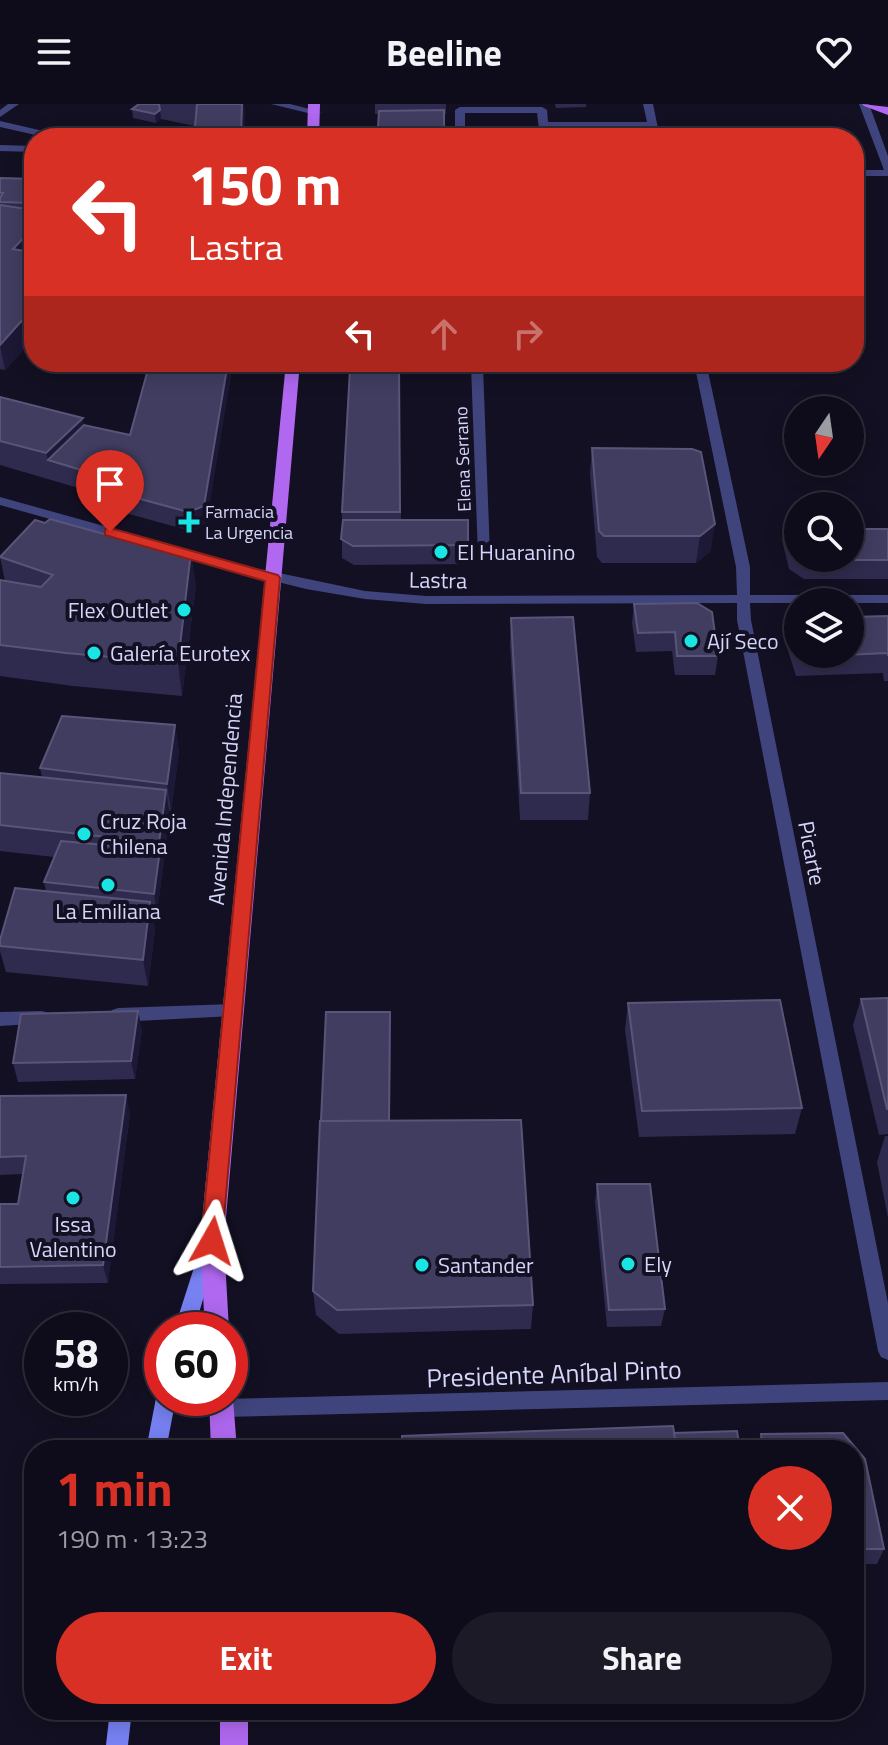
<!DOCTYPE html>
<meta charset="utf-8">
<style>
:root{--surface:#0e0c1a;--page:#1c1a27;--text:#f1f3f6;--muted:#9b9ba2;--line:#2e2c39;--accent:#d93025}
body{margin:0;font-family:"Titillium Web",sans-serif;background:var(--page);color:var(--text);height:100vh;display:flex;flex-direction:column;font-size:30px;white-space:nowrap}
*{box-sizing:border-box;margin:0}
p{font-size:26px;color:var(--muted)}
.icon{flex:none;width:44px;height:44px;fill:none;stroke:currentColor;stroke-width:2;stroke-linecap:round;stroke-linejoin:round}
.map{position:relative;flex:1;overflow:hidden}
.sheet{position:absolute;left:24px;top:1336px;width:840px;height:280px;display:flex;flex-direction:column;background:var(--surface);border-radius:32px;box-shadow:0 4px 20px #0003,0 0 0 2px var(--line)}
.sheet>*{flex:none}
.top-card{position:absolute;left:24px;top:24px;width:840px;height:244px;border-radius:32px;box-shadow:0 4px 20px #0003,0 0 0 2px var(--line);background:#d93025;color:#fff;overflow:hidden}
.needle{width:52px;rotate:193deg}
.fabs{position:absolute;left:784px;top:292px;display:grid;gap:16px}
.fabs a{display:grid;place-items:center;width:80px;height:80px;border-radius:50%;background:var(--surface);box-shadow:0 4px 20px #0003,0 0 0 2px var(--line);font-size:40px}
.speed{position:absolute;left:24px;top:1208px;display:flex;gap:16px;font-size:40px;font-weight:700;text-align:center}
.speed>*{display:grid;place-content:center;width:104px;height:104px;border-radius:50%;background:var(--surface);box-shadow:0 4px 20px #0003,0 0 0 2px var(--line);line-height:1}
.speed small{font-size:20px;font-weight:400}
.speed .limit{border:12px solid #d22;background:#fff;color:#111}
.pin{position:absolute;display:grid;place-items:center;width:68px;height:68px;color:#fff;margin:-82px -34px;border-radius:50% 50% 50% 0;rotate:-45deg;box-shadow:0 0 8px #0007}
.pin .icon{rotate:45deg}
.me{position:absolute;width:88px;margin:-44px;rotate:6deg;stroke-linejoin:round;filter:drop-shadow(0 0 6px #0008)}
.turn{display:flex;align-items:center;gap:28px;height:168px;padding:0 32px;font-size:36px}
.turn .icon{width:104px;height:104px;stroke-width:2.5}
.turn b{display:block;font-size:56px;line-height:68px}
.lanes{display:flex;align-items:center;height:76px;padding:0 32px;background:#0003;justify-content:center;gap:40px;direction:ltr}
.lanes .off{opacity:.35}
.round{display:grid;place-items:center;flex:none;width:84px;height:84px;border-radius:42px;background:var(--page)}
.summary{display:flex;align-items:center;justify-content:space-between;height:136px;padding:0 32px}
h1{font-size:48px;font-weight:700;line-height:60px;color:var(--accent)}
.button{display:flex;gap:16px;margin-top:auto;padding:16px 32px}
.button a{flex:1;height:92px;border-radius:48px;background:var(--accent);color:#fff;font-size:32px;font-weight:700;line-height:92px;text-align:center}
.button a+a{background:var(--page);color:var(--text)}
header{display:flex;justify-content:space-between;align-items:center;height:104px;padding:0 32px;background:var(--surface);font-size:36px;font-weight:700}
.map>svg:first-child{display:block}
</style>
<header><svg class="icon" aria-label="menu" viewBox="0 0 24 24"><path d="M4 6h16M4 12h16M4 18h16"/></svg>Beeline<svg class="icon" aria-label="heart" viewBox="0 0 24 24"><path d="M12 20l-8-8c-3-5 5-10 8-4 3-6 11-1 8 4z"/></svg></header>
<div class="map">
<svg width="888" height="1641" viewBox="0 0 888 1641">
<rect width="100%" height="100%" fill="#121022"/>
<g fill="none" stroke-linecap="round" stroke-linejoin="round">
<!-- lane -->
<g fill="#40447d" fill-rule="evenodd">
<polygon points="8,0 19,0 0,13 0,6"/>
<polygon points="0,17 65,32 67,34 49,34 0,23"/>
<polygon points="0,41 34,42 34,48 0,47"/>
</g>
<!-- street -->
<g fill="#40447d" fill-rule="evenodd">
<polygon points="271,0 290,0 321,8 316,11"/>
<path d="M643,0H653L660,34H650L648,24H548L549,28L544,31H495V34H485V31L460,32L455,29V6L460,3H542L547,6L548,18H647ZM465,9H537L539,25L465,26Z"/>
<polygon points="859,0 869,0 888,52 888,72 854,72 854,66 884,66"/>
<polygon points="288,258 641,258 635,261 483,262 490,451 484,455 478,451 471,262 293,262"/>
<polygon points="694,258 706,258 750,463 750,491 888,491 888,499 750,499 751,516 888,1199 888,1256 881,1253 878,1247 737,516 737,499 426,500 365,495 306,485 242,469 0,401 0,393 251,463 365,487 426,492 737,491 736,463"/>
<polygon points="233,900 239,901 241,906 239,911 233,912 118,918 112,916 110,911 112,906 118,904"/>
<polygon points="42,907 48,909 50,914 48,919 0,922 0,908"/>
<polygon points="888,1278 888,1296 222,1313 215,1311 212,1304 215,1297 222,1295"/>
</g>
<!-- secondary -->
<g fill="#7781f1" fill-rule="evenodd">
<polygon points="207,1143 214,1145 216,1151 194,1226 174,1226 198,1151 200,1145"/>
<polygon points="162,1286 162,1294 176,1294 166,1346 146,1346 156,1294"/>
<polygon points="110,1606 132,1606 128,1641 106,1641"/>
</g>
<!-- primary -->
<g fill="#af68ef" fill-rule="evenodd">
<polygon points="308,0 320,0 319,34 307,34"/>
<polygon points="862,0 888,3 888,11 864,2"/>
<polygon points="286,258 300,258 224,1137 229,1226 205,1226 200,1137"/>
<polygon points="230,1286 233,1294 237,1346 211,1346 209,1294 230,1294"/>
<rect x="220" y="1606" width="28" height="35"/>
</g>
</g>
<!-- wall -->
<g fill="#2f2b4e">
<polygon points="139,0 244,0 244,34 194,34 195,22 161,15 156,19 133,14 132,5"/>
<polygon points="375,0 446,0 446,10 444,10 444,34 379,34 379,10 375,10"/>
<polygon points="555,0 586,0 586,3 556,4"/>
<polygon points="0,74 34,75 34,234 5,266 0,265"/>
<polygon points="150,258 233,258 206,420 191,427 118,407 116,395 0,361 0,293 84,321 130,331"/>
<polygon points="399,259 401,416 468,416 468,460 354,461 342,454 342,408"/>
<polygon points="592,344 692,345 711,447 696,459 602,459 597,453 590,370"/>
<polygon points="785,418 798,418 798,454 850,454 888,425 888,475 804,475 789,465 782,436"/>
<polygon points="0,453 196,481 182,592 73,582 0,572 0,476 5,477"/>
<polygon points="634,500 718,552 715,571 675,571 672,547 636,548 632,519"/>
<polygon points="888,512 888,577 884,577 883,569 796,572 786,540 790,521"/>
<polygon points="511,514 590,689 588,716 520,716 510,540"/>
<polygon points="175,621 179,648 171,707 169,707 170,712 157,809 152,808 155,825 148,882 6,868 0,847 0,836 46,787 44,778 54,753 0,747 0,669 42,673 40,664"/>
<polygon points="888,894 888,1030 879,1031 853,921 861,895"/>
<polygon points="628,899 802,1004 795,1030 639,1033 625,926"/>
<polygon points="142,926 135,975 18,978 13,959"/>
<polygon points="391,927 390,1017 533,1201 531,1225 339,1230 316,1211 313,1187 321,1017"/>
<polygon points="0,992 130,1009 108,1179 0,1180 0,1100 18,1100 23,1070 0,1071"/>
<polygon points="885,1032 888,1032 888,1114 877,1058"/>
<polygon points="597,1080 665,1205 661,1222 607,1223 595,1098"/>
<polygon points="843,1329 865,1355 884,1445 877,1460 854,1460 854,1346 756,1346 761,1330"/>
</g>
<!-- shaded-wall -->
<g fill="#1c1835">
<polygon points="242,0 244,0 245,13 244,34 241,34"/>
<polygon points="160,6 161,15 156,19 155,10"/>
<polygon points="34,92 34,115 33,117 30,99"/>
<polygon points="34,123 34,152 13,145"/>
<polygon points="34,203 34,234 5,266 0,241"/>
<polygon points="228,258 233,258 206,420 191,427 188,408"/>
<polygon points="83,314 87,340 48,356 46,349"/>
<polygon points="715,420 711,447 696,459 700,432"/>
<polygon points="191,448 196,481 182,592 178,559"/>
<polygon points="175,621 179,648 171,707 167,680"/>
<polygon points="166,686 170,712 163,765 159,739"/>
<polygon points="160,746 163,765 157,809 154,790"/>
<polygon points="150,798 155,825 148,882 143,856"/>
<polygon points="138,907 142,926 135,975 131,957"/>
<polygon points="390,908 391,927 389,1043 389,1025"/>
<polygon points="126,991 130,1009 108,1179 103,1161"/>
</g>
<!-- building -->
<g fill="#413d61" stroke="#585579" stroke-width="2">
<polygon points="139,0 159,0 160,6 155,10 132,5"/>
<polygon points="197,0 242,0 241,34 194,34"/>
<polygon points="444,6 444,23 378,23 379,7"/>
<polygon points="0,74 34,75 34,92 30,99 0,98 0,94 3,89 0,89"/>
<polygon points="0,101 34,106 34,123 13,145 24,147 34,137 34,203 0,241"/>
<polygon points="150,258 228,258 204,402 188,408 115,388 118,377 48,356 84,321 130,331"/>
<polygon points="366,259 399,259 400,408 342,408 350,265"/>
<polygon points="0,293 83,314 46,349 0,337"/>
<polygon points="592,344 692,345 701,348 715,420 700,432 604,432 599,427"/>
<polygon points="50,415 172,449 191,448 178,559 66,549 0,541 0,476 41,483 53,471 0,453 35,416 45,419"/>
<polygon points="343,416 468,416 468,441 353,442 341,435"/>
<polygon points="785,418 798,418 798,450 792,446"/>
<polygon points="850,425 888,425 888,456 807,456 804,454 850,454"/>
<polygon points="697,499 712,508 718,552 677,552 675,528 638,529 634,500"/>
<polygon points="888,512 888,552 888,549 799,553 799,550 850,550 850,513"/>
<polygon points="573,513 590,689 521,689 511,514"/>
<polygon points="798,516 798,548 790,521"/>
<polygon points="62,612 175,621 167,680 40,664"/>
<polygon points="0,669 166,686 159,739 0,721"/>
<polygon points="61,737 160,746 154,790 44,778"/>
<polygon points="15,784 150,798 143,856 0,842 0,836"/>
<polygon points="888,894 888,1005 887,1005 861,895"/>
<polygon points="780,896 802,1004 642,1007 628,899"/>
<polygon points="138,907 131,957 13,959 21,910"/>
<polygon points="326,908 390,908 389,1017 321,1017"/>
<polygon points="126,991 103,1161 0,1163 0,1100 18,1100 26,1052 0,1053 0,992"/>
<polygon points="521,1016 533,1201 337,1206 313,1187 320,1017"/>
<polygon points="597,1080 650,1080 665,1205 609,1206"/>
<polygon points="673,1322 677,1346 402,1346 402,1332"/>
<polygon points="737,1327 740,1346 677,1346 674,1329"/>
<polygon points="843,1329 865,1355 884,1445 854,1445 854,1346 763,1346 761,1330"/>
</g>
<!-- route -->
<polygon fill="#d93025" stroke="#8d1f18" stroke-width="2" points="110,424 278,471 280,474 222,1137 219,1143 212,1146 204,1143 201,1137 265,477 105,431 105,425"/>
<!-- markers -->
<g fill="#18e5e4" stroke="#121022" stroke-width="3">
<path d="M185 406h8v8h8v8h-8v8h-8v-8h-8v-8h8z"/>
<circle cx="441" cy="448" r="8"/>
<circle cx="184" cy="506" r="8"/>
<circle cx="691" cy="537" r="8"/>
<circle cx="94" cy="549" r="8"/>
<circle cx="84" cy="730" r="8"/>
<circle cx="108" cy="781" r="8"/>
<circle cx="73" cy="1094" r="8"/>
<circle cx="628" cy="1160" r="8"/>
<circle cx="422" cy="1161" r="8"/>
</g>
<g text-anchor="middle" stroke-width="8" stroke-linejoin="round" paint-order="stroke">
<!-- far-street labels -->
<g font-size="18" fill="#d6d6fb" stroke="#121022">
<text transform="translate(463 355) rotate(-92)" y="6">Elena Serrano</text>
</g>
<!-- far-poi labels -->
<g font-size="18" fill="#d6d6fb" stroke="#121022" text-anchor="start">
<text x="205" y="414">Farmacia<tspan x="205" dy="21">La Urgencia</tspan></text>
</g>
<!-- poi labels -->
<g font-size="22" fill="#d6d6fb" stroke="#121022" text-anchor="start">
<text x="457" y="456">El Huaranino</text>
<text x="168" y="514" text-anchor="end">Flex Outlet</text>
<text x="707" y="545">Ají Seco</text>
<text x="110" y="557">Galería Eurotex</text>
<text x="100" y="725">Cruz Roja<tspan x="100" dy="25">Chilena</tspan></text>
<text x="108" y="815" text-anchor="middle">La Emiliana</text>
<text x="73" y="1128" text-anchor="middle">Issa<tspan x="73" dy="25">Valentino</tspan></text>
<text x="644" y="1168">Ely</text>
<text x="438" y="1169">Santander</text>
</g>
<!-- street labels -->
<g font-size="22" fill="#d6d6fb" stroke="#121022">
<text transform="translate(438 476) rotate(1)" y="8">Lastra</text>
<text transform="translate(225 695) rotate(-85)" y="8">Avenida Independencia</text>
<text transform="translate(812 749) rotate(79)" y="8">Picarte</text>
</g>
<!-- near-street labels -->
<g font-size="26" fill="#d6d6fb" stroke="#121022">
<text transform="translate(554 1270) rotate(-2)" y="9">Presidente Aníbal Pinto</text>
</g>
</g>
</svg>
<div class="fabs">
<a><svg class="needle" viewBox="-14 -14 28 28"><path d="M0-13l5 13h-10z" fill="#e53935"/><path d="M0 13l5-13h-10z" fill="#9b9ba2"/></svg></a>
<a><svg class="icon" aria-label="search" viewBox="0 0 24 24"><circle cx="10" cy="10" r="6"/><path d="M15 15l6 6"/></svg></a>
<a><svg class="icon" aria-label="layers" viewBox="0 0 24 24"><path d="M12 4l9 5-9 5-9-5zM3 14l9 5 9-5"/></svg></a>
</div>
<div class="speed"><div>58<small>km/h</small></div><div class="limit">60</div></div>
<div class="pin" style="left:110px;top:428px;background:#d93025"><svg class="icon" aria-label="arrive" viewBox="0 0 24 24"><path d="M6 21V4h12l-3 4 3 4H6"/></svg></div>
<svg class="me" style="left:212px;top:1137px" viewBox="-20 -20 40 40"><path d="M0-17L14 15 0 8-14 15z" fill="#d93025" stroke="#fff" stroke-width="4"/></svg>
<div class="top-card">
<div class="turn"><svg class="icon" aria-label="left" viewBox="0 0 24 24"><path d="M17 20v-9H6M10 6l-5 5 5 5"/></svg><div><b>150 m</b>Lastra</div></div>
<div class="lanes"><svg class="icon" aria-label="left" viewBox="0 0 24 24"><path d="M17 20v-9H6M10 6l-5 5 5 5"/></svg><svg class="icon off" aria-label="ahead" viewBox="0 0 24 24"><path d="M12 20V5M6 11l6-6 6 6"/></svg><svg class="icon off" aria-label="right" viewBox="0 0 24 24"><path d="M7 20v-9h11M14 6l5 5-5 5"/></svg></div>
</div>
<section class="sheet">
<div class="summary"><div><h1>1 min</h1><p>190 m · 13:23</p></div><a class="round" style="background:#d93025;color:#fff"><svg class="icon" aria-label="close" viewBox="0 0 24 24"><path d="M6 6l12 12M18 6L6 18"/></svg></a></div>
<div class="button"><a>Exit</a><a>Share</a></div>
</section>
</div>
